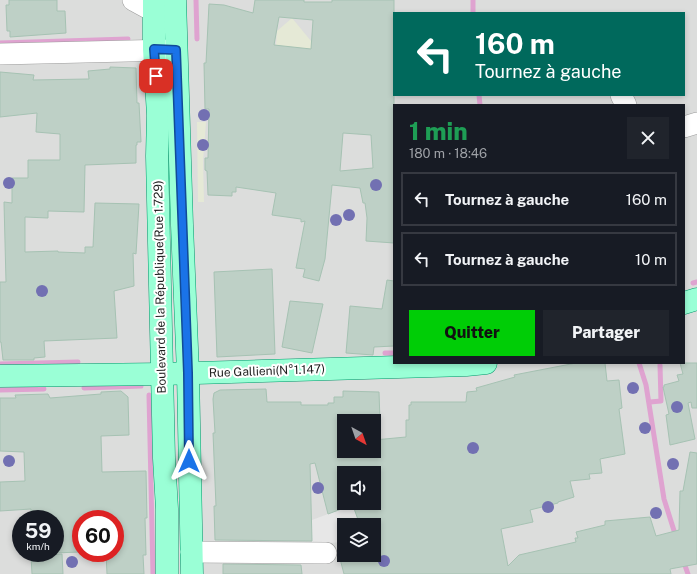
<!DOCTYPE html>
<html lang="fr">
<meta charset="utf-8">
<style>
:root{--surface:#171b24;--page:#20242c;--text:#f1f3f6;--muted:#9ea1a6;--line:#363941;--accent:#00cd06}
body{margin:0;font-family:"Public Sans",sans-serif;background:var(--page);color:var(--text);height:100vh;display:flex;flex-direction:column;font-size:15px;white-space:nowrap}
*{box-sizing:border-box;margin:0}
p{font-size:13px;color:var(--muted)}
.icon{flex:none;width:22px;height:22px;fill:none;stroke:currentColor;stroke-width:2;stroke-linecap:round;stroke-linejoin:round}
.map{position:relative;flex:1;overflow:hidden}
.side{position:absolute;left:393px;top:104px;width:292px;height:260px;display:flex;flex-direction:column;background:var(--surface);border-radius:0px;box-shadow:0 2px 6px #0003}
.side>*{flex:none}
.banner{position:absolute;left:393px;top:12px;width:292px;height:84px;border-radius:0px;box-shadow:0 2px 6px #0003;background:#00695c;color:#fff;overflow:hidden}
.needle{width:26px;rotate:140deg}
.buttons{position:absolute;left:337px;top:414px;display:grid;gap:8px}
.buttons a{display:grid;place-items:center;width:44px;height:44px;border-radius:0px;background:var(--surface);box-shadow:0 2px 6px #0003;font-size:20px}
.speed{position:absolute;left:12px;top:510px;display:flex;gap:8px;font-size:20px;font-weight:700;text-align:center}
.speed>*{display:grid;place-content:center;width:52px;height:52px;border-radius:50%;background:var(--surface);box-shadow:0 2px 6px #0003;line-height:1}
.speed small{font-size:10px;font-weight:400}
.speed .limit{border:6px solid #d22;background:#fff;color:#111}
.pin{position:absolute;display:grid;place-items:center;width:34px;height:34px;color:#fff;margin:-17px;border-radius:8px;box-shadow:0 2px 6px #0006}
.me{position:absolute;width:44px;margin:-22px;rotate:0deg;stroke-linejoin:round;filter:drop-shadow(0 0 3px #0008)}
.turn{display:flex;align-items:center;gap:14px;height:84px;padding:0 16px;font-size:18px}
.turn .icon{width:52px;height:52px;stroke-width:2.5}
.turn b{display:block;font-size:28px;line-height:34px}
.round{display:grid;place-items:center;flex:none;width:42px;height:42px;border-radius:0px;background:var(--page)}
.head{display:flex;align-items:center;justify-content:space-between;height:68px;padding:0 16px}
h1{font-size:24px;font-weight:800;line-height:30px;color:#1e9e55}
.button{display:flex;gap:8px;margin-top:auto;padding:8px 16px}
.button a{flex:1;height:46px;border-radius:0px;background:var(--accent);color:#111;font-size:16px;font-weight:800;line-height:46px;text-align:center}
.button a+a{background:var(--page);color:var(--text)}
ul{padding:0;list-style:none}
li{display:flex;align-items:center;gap:12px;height:54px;margin:0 8px 6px;padding:0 8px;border:2px solid var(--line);border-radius:0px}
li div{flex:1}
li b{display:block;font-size:15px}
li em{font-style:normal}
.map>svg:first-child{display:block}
</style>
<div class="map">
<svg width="697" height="574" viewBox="0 0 697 574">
<rect width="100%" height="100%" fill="#e4f0ec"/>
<!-- residential -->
<path fill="#dcdddc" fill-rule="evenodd" d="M0,0H697V574H0ZM394,13H684V95H394ZM394,105H684V363H394ZM344,421H374V451H344ZM344,473H374V503H344ZM21,519H55V553H21ZM81,519H115V553H81ZM344,525H374V555H344Z"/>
<!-- industrial -->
<g fill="#e5e9d6">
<polygon points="292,18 311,41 312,56 276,45 277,31"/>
<polygon points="197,122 206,122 203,161 204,202 198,202"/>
</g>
<!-- parking -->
<polygon fill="#e7e7e7" points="352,505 360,525 344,525 344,542 312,544 312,520"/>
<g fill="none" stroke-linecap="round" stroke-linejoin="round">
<!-- stream -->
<g stroke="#dfa3d0" stroke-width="5">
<polyline points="196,0 197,39"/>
<polyline points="473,13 473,0"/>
<polyline points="0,43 128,39"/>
<polyline points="479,95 480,105"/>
<polyline points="693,283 697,282"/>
<polyline points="385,353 394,353"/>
<polyline points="639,363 646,385 664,499 676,537"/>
<polyline points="0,364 78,362"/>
<polyline points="84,388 141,386"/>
<polyline points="0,390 44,389"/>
<polyline points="149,395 153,574"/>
<polyline points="650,402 661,401 660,365"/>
<polyline points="683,560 688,574"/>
</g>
</g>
<!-- building -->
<g fill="#bed0c6" stroke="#a6c2b3" fill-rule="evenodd">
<polygon points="9,0 57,0 57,11 65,11 66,33 10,37 10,31 7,31 6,5 9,5"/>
<path d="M255,0H304V2H332V0H394V243L366,241L367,218L365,203H363L360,188L332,185L325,259L319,281L303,277L305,269L296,268L305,221L301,222V219L272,215L276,193L236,187V192H232V196L208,195L207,171L205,170V158H208L209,109H205L204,63H206L209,4L224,5L253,13ZM279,17L313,20L311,49L274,45ZM343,133L371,135L373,168L340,171Z"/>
<polygon points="110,67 136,68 137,103 139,103 141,142 137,142 137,145 136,145 136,163 85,165 84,212 48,211 48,218 25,217 25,252 58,251 58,252 85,253 85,247 93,247 95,203 139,204 136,254 133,253 134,286 114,291 117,338 44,341 45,357 34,358 34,360 3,360 1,342 0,342 0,282 6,282 4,202 12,203 12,178 28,178 28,160 60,160 60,134 36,132 37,113 0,117 0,72 34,75 33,80 87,79 89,79 88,71 110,69"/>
<polygon points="272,269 275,354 217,357 214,272"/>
<polygon points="387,280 394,281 394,346 374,347 373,355 346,353 350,306 382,309"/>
<polygon points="290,301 323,304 312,353 282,347"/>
<polygon points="576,363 605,363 607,381 619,380 622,408 619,409 625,454 600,459 602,473 589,474 590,479 570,481 574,497 558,502 558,503 530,510 533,522 501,529 508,566 519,555 576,542 575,538 578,538 576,532 605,525 605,521 650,517 656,536 679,530 680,491 683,491 690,452 697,453 697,564 670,569 671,574 344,574 339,555 374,555 374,525 360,525 352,503 374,503 374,473 344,473 344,508 328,514 315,463 310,464 312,541 215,540 214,506 216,506 213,433 215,433 213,399 214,393 220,390 266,389 267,402 301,402 301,405 328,405 328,403 334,403 334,397 343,397 343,391 379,392 380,421 344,421 344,451 374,451 374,440 406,437 406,420 409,420 409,405 411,405 411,402 466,402 467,392 477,391 476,388 515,377 514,375"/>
<polygon points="680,363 697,363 697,408 692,408 691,402 688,403 695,439 670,445 666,415 669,414 663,387 664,387 664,385 679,381 677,375 683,374"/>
<polygon points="121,391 128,397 129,435 101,436 102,472 146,471 147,518 145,518 146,555 143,555 144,574 107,574 106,553 115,553 115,519 81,519 81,548 79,548 79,552 55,553 55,519 31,519 31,509 0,511 0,482 25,481 24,452 0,451 0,398 16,398 15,395 48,394 50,398 101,394 101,392"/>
<polygon points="62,554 63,574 32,574 31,556"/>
<polygon points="223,564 301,565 302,574 223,574"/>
</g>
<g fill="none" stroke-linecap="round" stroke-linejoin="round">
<!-- minor casing -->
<g stroke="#9c9c9c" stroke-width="22">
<g id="minor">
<polyline points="133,0 155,12 170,13"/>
<polyline points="0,54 171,50"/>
<polyline points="621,95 626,105"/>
<polyline points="684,127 697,123"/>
<polyline points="191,552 326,553"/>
</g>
</g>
<!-- major casing -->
<g stroke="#00996b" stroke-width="23">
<g id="major">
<polyline points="154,0 154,49 158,115 157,156 164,458 167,509 167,574"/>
<polyline points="175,0 182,225 188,373 192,574"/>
<polyline points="684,303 697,299"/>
<polyline points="0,376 162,374 466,365 486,363"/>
</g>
</g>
<!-- minor -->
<use href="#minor" stroke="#fff" stroke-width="21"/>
<!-- major -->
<use href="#major" stroke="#9affd6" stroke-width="22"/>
</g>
<!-- trees -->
<g fill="#7270b2">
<circle cx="204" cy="115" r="6"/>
<circle cx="203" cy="145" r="6"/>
<circle cx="9" cy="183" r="6"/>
<circle cx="376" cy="185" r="6"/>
<circle cx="349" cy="215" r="6"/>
<circle cx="336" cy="220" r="6"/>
<circle cx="42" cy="291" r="6"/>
<circle cx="633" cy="388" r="6"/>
<circle cx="677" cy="407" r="6"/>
<circle cx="645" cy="428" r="6"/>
<circle cx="473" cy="448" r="6"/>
<circle cx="9" cy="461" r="6"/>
<circle cx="673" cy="464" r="6"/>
<circle cx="318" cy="488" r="6"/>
<circle cx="548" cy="507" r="6"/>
<circle cx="656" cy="513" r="6"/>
<circle cx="384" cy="561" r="6"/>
<circle cx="72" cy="562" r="6"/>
</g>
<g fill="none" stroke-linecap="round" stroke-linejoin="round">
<!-- route casing -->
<g stroke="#114b97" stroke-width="10">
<polyline id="route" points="156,76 154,49 176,50 188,373 189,461"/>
</g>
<!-- route -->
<use href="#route" stroke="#1a73e8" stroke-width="7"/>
</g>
<g text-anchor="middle" stroke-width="4" stroke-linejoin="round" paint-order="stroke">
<!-- street labels -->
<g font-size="12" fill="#1f1f1f" stroke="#fff">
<text transform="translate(160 287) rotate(-91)" y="4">Boulevard de la République(Rue 1.729)</text>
<text transform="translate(267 371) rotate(-2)" y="4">Rue Gallieni(N°1.147)</text>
</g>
</g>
</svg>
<div class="buttons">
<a><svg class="needle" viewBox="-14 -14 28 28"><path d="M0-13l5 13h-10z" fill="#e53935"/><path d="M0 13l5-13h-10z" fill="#9ea1a6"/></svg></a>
<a><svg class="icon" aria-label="sound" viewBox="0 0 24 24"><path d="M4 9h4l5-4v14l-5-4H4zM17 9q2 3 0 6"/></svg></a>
<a><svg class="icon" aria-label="layers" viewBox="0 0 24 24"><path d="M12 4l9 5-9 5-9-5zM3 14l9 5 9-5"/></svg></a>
</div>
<div class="speed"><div>59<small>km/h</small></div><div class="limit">60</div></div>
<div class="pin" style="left:156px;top:76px;background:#d93025"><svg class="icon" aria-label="arrive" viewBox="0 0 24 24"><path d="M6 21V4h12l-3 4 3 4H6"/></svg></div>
<svg class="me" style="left:189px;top:461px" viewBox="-20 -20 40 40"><path d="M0-17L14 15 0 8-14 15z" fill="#1a73e8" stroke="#fff" stroke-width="4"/></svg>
<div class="banner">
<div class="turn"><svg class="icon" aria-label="left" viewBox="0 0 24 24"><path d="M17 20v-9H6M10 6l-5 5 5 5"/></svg><div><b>160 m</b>Tournez à gauche</div></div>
</div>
<section class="side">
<div class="head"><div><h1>1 min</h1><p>180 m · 18:46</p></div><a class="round"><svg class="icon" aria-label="close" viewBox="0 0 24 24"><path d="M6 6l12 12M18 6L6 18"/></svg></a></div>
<ul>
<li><svg class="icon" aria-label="left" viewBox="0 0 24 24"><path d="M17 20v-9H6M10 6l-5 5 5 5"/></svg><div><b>Tournez à gauche</b></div><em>160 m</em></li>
<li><svg class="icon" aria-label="left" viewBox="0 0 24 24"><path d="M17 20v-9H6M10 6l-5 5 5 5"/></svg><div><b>Tournez à gauche</b></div><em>10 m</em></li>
</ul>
<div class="button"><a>Quitter</a><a>Partager</a></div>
</section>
</div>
